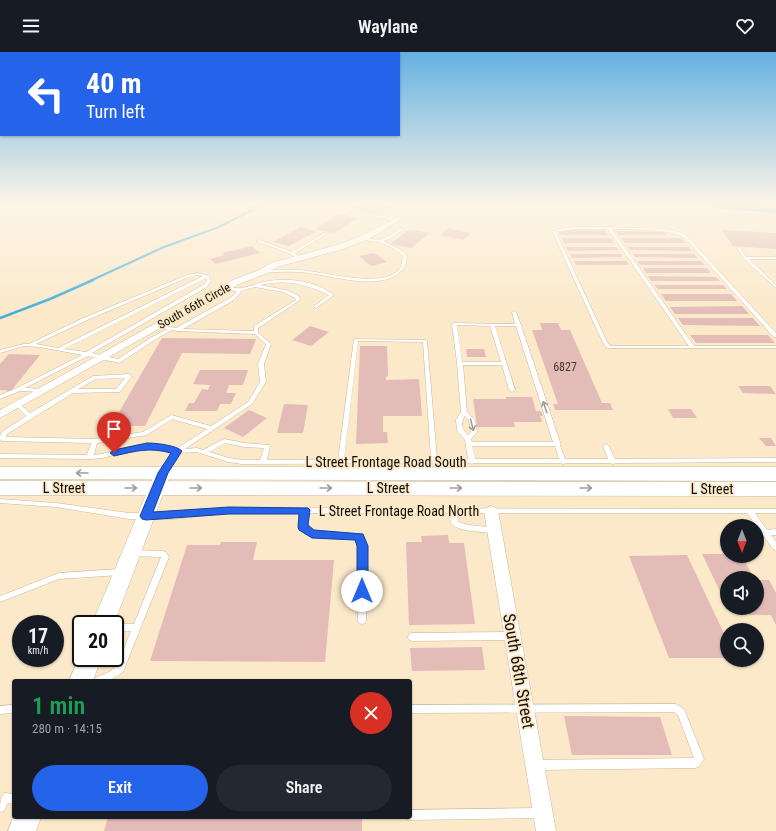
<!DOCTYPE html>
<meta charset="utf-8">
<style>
:root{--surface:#171b24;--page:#242831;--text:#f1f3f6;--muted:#9ea1a6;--accent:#2563eb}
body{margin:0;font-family:"Roboto Condensed",sans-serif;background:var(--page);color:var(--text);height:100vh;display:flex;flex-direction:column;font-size:15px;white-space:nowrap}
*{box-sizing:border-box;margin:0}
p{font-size:13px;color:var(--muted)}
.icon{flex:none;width:22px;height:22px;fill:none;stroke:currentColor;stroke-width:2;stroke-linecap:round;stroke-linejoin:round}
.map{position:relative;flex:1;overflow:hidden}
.drawer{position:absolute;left:12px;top:627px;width:400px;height:140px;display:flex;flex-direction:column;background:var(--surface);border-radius:4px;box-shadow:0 1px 3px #0004}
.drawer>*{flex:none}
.hud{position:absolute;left:0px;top:0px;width:400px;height:84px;box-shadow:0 1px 3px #0004;background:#2563eb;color:#fff;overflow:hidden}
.needle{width:26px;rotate:180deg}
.buttons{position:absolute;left:720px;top:467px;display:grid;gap:8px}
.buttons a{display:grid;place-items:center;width:44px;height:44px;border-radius:50%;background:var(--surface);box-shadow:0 1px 3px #0004;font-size:20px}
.speed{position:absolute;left:12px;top:563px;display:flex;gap:8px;font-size:20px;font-weight:700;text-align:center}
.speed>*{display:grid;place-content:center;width:52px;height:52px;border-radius:50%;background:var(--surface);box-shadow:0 1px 3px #0004;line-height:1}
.speed small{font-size:10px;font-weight:400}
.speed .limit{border:2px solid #111;border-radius:6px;background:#fff;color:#111}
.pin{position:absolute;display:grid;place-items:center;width:34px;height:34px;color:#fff;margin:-41px -17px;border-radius:50% 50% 50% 0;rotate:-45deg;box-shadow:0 0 4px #0007}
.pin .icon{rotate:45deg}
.me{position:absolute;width:44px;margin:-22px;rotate:0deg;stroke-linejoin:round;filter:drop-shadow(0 0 3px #0008)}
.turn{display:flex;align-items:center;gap:14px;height:84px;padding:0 20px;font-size:18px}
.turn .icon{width:52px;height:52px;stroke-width:2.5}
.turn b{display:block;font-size:28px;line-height:34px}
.round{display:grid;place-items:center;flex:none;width:42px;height:42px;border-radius:21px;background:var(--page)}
.head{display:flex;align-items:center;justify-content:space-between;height:68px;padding:0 20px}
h1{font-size:24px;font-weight:600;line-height:30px;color:#1e9e55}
.action{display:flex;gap:8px;margin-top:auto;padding:8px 20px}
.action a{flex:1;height:46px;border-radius:24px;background:var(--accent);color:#fff;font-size:16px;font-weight:600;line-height:46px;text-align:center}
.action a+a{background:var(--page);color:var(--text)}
header{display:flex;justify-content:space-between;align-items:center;height:52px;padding:0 20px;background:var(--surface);font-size:18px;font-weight:600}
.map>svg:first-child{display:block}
</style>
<header><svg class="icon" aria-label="menu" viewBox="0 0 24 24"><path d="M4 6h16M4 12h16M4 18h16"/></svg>Waylane<svg class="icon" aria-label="heart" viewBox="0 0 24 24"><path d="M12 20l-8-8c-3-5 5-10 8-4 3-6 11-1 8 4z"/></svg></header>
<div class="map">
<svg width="776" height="779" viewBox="0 0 776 779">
<rect width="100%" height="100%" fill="#fbe9ca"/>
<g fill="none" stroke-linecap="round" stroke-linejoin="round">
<!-- stream-far1 -->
<polyline stroke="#40adda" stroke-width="2" points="90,229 164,195 219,175 262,153"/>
<!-- stream -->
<polyline stroke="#40adda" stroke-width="2.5" points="0,266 50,247 93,228"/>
<!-- river -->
<polygon fill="#40adda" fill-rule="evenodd" points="708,153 749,153 776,155 776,161 713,156"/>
</g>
<!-- building -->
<g fill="#e3bcb7">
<polygon points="363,153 391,153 377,161 356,157"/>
<polygon points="339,162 358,166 334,181 315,177"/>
<polygon points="300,175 317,179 289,194 273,190"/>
<polygon points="448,176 471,181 463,188 440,183"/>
<polygon points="410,177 430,181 411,196 390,192"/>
<polygon points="558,178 605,178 608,183 560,183"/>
<polygon points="722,178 776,181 776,197 733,194"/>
<polygon points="616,179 664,180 667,183 619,183"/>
<polygon points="562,186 610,186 614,191 564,191"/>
<polygon points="621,186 681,186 686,191 625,191"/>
<polygon points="252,194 260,201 216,212 210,207 225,203 222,201"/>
<polygon points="566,195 616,195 619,198 568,199"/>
<polygon points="627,195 689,195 692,199 630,198"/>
<polygon points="374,201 387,210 371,214 359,204"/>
<polygon points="570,202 621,202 623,205 572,206"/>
<polygon points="632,202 694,202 698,206 635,205"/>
<polygon points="574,209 626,209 629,213 576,213"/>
<polygon points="637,209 701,209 705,213 640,213"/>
<polygon points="643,216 707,216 711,221 646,221"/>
<polygon points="648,224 716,225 720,229 651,229"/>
<polygon points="654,233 723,233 727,237 658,237"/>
<polygon points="661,242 731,242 737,249 666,249"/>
<polygon points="742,254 749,262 675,262 670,255"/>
<polygon points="678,266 753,266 760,274 683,273"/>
<polygon points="540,271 558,271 561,278 570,278 602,351 610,351 613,358 555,358 553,352 558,352 532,278 542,278"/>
<polygon points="310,274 329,280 311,294 292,288"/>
<polygon points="690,283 768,283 775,291 696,291"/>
<polygon points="162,286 256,287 250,302 182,301 145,374 111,374"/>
<polygon points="360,294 387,294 388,324 386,325 386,328 419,327 422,364 383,364 383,380 387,380 388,391 356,392"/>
<polygon points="466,297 484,297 486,305 467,305"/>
<polygon points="9,302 40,303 11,339 0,338 0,312"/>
<polygon points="200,318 248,318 243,333 229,333 226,341 236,341 231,352 220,352 217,359 185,359 189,351 194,351 202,337 208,338 210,333 193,332"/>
<polygon points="738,334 770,334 776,342 743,341"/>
<polygon points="506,345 532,345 536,359 541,359 543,364 540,364 542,370 514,370 515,375 477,375 473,347 506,347"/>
<polygon points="284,352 308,353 303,381 277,381"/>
<polygon points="668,357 691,357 697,366 673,366"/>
<polygon points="249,358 267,366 243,385 224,376"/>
<polygon points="759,386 771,386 776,394 766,394"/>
<polygon points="448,483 449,491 464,491 475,572 409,573 406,490 422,490 421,484"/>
<polygon points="221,490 257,490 253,508 334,508 325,610 150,609 187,493 220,493"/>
<polygon points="702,502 727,502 727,504 742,504 754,526 727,526 727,554"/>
<polygon points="687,503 727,588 727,606 669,606 629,504"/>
<polygon points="757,528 769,528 776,541 776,573 771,563 749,563 745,556 757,556"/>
<polygon points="482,595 485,618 412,619 410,596"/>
<polygon points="564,664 660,665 672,703 572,703"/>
<polygon points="108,765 362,765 362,779 104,779"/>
</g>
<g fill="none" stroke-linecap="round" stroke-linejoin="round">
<!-- lane casing -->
<g stroke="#c9b89b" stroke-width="1">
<g id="lane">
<polygon points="353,153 357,153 351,157 382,164 401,153 405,153 386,165 396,167 396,169 395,169 347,158 347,156"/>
<path d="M575,175C598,175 621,175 644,176C658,177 673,176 686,183L776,281V285H774L685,186C669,176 631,178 612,177L694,294H776V296H607L603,291L552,179L562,176ZM575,177H608L689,294H610L607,290L556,180Z"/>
<path d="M401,176L404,177L390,187L383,189L401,198L407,204C406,208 406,213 404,216C404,217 401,219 400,220C380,239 333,224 308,221C293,219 277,220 262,221L260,220L262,219C277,218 293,217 308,219C329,221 387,237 400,216C402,213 402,208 403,204C398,199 385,191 378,190C372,189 367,189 362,186L364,185C382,191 386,186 401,176Z"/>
<polygon points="324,181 327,182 295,201 301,207 299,208 291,202 256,189 259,188 292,200"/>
<polygon points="738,195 740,195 746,205 776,205 776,207 749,207 776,233 776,236 744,207 737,196"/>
<path d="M198,221L209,224L211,229L207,235L92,301L118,307L152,285L167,277L157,275V273L176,276L230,246L237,240L225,236V235L227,234C230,234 233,236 236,236C242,237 256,232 263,230C287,225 314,228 334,243L316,256L314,255V254L329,243C305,232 287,227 260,233L286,238L299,244L300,248L258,276V281L271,292L264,312L266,330L252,352L185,397L197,396L203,398L224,387L244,391L269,393L270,394L267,408H338L354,287L425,288L427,289L437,407H468L465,388L457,379L456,368L461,360L457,311L452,272L454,271L515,272L512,260L514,259L516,260L521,273L560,390L561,392L560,393L565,407H608L603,394L606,392L609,394L615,407L776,406V410L616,411L613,412L610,411H566L563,412L560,411H474L472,412L470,411L242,412L228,410L197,400L179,401L165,423H163L160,421L173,400L152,396L139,397L102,406L90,407L0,406V402L87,403L91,391L2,389L0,388V384L2,380L26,364L15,353L16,352H20L30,361L93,324L129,322L132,324L120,340L73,341L7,382L6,385L94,387L143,380L171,363L211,374L248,350L260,330L258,312L266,292L255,282L177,279L172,278L156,287L121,310L119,311L88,304L25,336L43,337L45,338L46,339L45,340L20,339L0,347V343L17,336L82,303L40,295L24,294L0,301V298L24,292H29L81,267L187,223ZM198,223L203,224L58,296L36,292L85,269L189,225ZM206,226L207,229L203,233L86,300L64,297ZM255,235L283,240L295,246L296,248L254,274V279L183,277L234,248L241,240L240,239ZM457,273L490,274L501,310H462ZM495,274H516L553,390H472L471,387L477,380L475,368L467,360L463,313H502L509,338L512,340L515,338ZM358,289L423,290L431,407L344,408ZM125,326L116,337H78L96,327ZM465,364L469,368L471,380L468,383C462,378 460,371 465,364ZM172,367L207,377L176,397C168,395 159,392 151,392C131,392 113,401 94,403L97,391L147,383ZM225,391L244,395L264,396L260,408H242L229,406L209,400ZM472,394H555L559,407H475Z"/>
<path d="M0,447L56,451L129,461H173L240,456L776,457V461H755L767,478L776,477V483H771L776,490V498L773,497L747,461H457L458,470L469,473L496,476L497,478L496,480L494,481C484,480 461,480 453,473C450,471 450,464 450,461H307V474L314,479L359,482L362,483L367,494L366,569L365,571L362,572L359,571L358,569L359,494L357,488L312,485L310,484L300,475V461L240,460L173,467H129L56,455L0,451Z"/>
<path d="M132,498L163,499L166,500L169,505L123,620C111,629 108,629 94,629L95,626L109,620L117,614L131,579L115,580V572H134L161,505L132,504L129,503L128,501L129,499Z"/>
<polygon points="120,517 123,518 124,520 123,522 120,523 59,527 0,550 0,544 59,521"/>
<polygon points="511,580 514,581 515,584 514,587 511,588 412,589 409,588 408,585 409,582 412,581"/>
<polygon points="676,652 684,657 704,707 699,714 696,716 536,718 533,716 531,713 533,710 536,708 694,706 678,663 674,660 410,661 410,653"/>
<polygon points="14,653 14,661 0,662 0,654"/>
<path d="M5,741L14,742V752L8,751L4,759L0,760C0,753 0,744 5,741Z"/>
<polygon points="540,756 544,757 545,761 544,765 540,766 410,768 406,767 406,765 410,765 410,758"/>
</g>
</g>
<!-- street casing -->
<g stroke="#c9b89b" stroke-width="1">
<g id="street">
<polygon points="398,165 400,166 400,168 367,188 343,197 277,215 265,222 239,232 0,366 0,358 233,228 259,218 271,211 337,193 361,184"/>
<polygon points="491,454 496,456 498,459 556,779 536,779 484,459 486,456"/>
</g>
</g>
<!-- secondary casing -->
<g stroke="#c9b89b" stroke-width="1">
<g id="secondary">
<polygon points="163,415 169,417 171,421 114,572 92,572 155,421 157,417"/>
<polygon points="81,601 81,606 101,606 93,629 69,629"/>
<polygon points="14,763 14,765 41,765 36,779 8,779"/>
</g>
</g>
<!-- primary casing -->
<g stroke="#c9b89b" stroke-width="1">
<g id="primary">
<polygon points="0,415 776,415 776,429 0,427"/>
<polygon points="0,429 776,430 776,444 0,443"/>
</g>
</g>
<!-- lane -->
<use href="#lane" fill="#fff" fill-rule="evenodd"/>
<!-- street -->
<use href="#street" fill="#fff" fill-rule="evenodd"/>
<!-- secondary -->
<use href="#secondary" fill="#fff" fill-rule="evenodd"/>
<!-- primary -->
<use href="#primary" fill="#fff" fill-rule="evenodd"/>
</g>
<!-- one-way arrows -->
<defs><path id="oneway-shaft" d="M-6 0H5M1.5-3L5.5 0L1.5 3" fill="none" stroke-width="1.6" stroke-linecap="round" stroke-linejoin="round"/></defs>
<g stroke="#a09e9a">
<use href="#oneway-shaft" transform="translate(545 355) rotate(-108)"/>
<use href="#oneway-shaft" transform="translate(472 373) rotate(76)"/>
<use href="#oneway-shaft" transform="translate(82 421) rotate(-180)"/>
<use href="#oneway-shaft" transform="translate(131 436)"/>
<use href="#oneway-shaft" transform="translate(196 436)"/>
<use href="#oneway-shaft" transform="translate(326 436)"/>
<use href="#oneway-shaft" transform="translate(456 436)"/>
<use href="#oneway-shaft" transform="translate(586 436)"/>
</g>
<!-- sky -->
<linearGradient id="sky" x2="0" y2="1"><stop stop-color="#65b1e2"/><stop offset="0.58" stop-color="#fdf5e7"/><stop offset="1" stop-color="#fdf5e7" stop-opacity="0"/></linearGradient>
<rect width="776" height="262" fill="url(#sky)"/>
<!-- route -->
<path fill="#2563eb" stroke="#184099" d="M147,391C155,391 176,393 182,399L168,421L153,460L229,455L308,456L310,458L308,473L314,478L363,482L368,494V539L367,542L362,544L358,542L357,539V494L355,488L312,486L299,478L298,475L299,462H229L146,468L142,467L140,464L158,421L171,401C148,395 137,399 114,404L110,401L114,398Z"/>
<g text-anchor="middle" stroke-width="3.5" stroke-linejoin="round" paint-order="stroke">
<!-- far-street labels -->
<g font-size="12" fill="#110c03" stroke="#fbe9ca">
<text transform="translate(194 254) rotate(-29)" y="4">South 66th Circle</text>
</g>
<!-- number labels -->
<g font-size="12" fill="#463830">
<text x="565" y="319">6827</text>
</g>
<!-- street labels -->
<g font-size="14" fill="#110c03" stroke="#fbe9ca">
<text x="386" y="415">L Street Frontage Road South</text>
<text x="64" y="441">L Street</text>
<text x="388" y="441">L Street</text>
<text x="712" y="442">L Street</text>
<text x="399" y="464">L Street Frontage Road North</text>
</g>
<!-- near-street labels -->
<g font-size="17" fill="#110c03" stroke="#fbe9ca">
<text transform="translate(519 619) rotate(80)" y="6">South 68th Street</text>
</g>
</g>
</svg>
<div class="buttons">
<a><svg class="needle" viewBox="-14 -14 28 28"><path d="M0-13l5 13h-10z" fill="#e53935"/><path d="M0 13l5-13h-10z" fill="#9ea1a6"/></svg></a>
<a><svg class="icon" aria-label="sound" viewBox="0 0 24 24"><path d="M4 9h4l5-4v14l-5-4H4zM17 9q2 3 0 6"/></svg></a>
<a><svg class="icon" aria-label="search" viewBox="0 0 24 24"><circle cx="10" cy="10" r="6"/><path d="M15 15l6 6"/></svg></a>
</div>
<div class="speed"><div>17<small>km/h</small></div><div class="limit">20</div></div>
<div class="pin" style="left:114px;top:401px;background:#d93025"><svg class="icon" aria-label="arrive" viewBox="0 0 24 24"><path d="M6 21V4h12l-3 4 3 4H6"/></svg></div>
<svg class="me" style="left:362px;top:539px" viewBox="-20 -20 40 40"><circle r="19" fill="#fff"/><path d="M0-13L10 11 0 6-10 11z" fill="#2563eb"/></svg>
<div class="hud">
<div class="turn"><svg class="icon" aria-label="left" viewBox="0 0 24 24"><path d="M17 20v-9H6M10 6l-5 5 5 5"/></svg><div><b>40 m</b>Turn left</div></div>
</div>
<section class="drawer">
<div class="head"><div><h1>1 min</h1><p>280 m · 14:15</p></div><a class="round" style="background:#d93025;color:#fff"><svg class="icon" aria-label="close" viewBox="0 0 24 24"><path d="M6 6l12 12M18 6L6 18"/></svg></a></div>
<div class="action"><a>Exit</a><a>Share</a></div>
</section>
</div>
